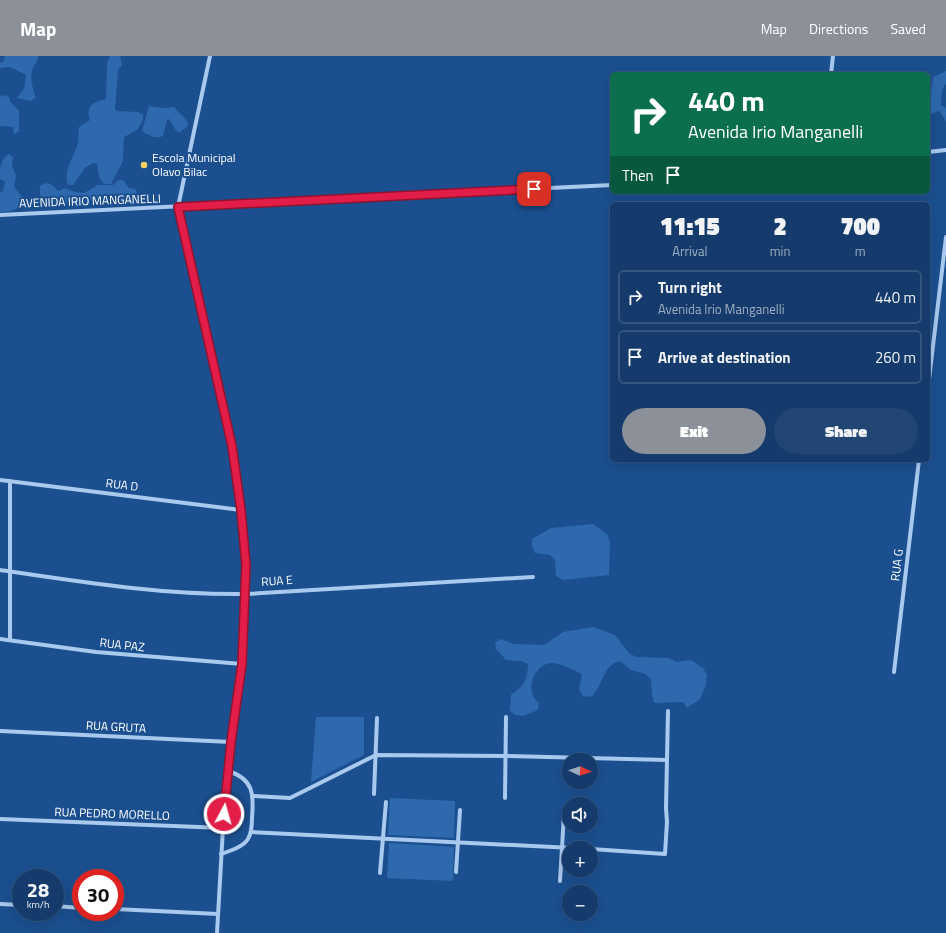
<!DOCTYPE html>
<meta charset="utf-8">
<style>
:root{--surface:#143b6b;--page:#214673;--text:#f1f3f6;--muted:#9dadc1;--line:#33557e;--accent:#8c9099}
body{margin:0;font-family:"Titillium Web",sans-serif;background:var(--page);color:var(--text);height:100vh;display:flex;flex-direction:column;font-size:15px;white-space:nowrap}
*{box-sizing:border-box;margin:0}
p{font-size:13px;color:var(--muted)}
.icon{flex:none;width:22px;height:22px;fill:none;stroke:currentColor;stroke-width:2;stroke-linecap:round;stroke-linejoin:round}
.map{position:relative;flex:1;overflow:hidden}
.panel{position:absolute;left:610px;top:146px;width:320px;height:260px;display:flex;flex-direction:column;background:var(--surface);border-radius:6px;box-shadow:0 4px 16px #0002,0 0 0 1px var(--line)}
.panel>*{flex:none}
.top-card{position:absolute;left:610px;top:16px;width:320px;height:122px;border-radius:6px;box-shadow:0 4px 16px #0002,0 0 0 1px var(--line);background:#0b6e4f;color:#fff;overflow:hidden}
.needle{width:26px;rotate:94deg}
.buttons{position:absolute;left:562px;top:697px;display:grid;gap:8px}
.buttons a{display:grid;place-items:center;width:36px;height:36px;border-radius:50%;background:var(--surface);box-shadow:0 4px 16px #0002,0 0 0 1px var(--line);font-size:20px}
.speed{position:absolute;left:12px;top:813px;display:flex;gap:8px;font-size:20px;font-weight:700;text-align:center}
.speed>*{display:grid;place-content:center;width:52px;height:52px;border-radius:50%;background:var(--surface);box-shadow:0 4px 16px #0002,0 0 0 1px var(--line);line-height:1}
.speed small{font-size:10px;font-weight:400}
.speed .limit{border:6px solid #d22;background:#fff;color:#111}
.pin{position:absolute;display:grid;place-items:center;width:34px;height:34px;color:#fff;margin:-17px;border-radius:8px;box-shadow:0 2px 6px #0006}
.me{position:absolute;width:44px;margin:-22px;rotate:6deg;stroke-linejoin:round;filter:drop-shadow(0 0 3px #0008)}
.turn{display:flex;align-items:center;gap:14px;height:84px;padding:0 12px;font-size:18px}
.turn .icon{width:52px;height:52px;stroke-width:2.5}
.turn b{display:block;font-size:28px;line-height:34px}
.then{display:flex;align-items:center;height:38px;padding:0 12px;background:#0003;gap:8px;font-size:15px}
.eta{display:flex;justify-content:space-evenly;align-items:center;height:68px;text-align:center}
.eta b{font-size:24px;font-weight:800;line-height:28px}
.button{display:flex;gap:8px;margin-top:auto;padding:8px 12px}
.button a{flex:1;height:46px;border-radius:24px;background:var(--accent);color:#fff;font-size:16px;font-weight:800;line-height:46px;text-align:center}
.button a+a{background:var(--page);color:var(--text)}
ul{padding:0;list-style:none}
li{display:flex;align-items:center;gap:12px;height:54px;margin:0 8px 6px;padding:0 4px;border:2px solid var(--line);border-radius:6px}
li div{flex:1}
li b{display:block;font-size:15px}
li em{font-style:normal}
header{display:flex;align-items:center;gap:24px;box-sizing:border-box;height:56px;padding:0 20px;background:var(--accent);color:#fff}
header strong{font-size:19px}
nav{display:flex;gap:22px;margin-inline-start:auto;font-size:14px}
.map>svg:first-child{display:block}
</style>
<header>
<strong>Map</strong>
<nav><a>Map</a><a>Directions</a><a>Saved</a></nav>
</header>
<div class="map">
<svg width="946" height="877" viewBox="0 0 946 877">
<rect width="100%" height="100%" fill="#1b4f8f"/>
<!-- green -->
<g fill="#2e69ad">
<path d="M5,0H38C38,5 35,8 33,12C29,22 33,33 36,42L31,45L17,42L24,33L26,19L10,11L0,12V7L3,6Z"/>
<path d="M110,0H120L122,9L118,14L115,53L117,55L138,56L143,59V64L137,74L124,81L123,105L111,128H104L99,121L97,108L93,107L85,112L73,129H68C63,114 74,101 78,87C79,82 78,77 79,71L90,64C85,49 94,46 106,43L107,8Z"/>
<path d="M946,15V28C940,33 942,41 941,49L946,52V65L939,55L928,59V37L931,36L933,21Z"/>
<polygon points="2,39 9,41 10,45 19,55 19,75 14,79 13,71 0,70 0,41"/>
<path d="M149,50L164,52L174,51L187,65L188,70L179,77L175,73L169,63L167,64L163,80C156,83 149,80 142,75Z"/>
<path d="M9,98L13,101L12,110L16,120L14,131L22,141C22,154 10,156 0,156V136L3,135L5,126L0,123C0,112 0,103 9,98Z"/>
<path d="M118,124H123L129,132L135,133L137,136L135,141L131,143L124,138L107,146L95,143L91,145L76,144L68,148L60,145L48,149C41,144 39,138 40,130C48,124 53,129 58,135L65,132L75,136L84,137L98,129H113Z"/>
<polygon points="593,468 607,478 610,486 609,519 563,524 556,520 555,504 550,499 535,497 532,490 532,483 551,472"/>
<path d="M593,571L615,579L629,597L636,601L669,602L676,606L691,604L703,612L707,619L706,628L700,643L687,652L683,646L654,647L652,639L651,624L646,618L631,614L620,605C601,610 604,630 591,641L583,640L579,633L582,618C573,614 561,607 552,607C535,607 523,635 539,647L538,654L523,660L515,659L510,654L511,639C525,628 527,626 528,608L521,605L506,604L496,593L495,586L501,583L514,588L544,589L563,576Z"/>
<polygon points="316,661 364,661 364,698 362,700 311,726"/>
<polygon points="390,742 455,745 454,782 388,779"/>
<polygon points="389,787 454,791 453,825 387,822"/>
</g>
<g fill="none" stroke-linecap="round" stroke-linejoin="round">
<!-- street -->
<g stroke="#a9c9ee" stroke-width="4">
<polyline points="210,0 178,151 232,390 241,454 246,509 242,608 231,686 223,772 217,877"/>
<polyline points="831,18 833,0"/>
<polyline points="928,96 946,94"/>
<polyline points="0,159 612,129"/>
<polyline points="928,332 946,181"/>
<polyline points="0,424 241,454"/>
<polyline points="10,425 10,584"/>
<path d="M0,514C81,526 163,539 246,538L533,521"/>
<polyline points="0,583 96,596 242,608"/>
<polyline points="894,616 919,404"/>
<polyline points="0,675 231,686"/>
<polyline points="374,738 377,662"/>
<polyline points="254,740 290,742 376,699 505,700 667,704"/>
<polyline points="505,742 506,661"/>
<polyline points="0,763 223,772"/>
<polyline points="251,776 572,792"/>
<polyline points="591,793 665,798 667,766 666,752 668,655"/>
<path d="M221,798C230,795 243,791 248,783C252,776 252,769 252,762C254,739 254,723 228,715"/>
<polyline points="456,816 460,754"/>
<polyline points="380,817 386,746"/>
<polyline points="560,825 564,758"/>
<polyline points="0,848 21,849"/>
<polyline points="55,850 81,852"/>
<polyline points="115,853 218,858"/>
</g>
</g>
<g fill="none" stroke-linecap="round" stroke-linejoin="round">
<!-- route casing -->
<g stroke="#92132f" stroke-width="10">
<polyline id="route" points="224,758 231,686 242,608 246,509 241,454 232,390 178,151 534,133"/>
</g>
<!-- route -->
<use href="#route" stroke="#e11d48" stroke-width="7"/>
</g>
<!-- markers -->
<circle fill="#ffd166" stroke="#1b4f8f" stroke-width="1.5" cx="144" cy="109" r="4"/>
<g text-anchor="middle" stroke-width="4" stroke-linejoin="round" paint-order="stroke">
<!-- poi labels -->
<g font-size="12" fill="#fff" stroke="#1b4f8f" text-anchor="start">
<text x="152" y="106">Escola Municipal<tspan x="152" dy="14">Olavo Bilac</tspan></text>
</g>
<!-- street labels -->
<g font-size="12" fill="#fff" stroke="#1b4f8f">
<text transform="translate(90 145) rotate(-2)" y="4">AVENIDA IRIO MANGANELLI</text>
<text transform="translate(122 429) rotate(7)" y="4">RUA D</text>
<text transform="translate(897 509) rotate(-83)" y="4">RUA G</text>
<text transform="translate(277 525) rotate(-4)" y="4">RUA E</text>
<text transform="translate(122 589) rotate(6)" y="4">RUA PAZ</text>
<text transform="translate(116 671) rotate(3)" y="4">RUA GRUTA</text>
<text transform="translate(112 758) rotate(2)" y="4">RUA PEDRO MORELLO</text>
</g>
</g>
</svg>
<div class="buttons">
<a><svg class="needle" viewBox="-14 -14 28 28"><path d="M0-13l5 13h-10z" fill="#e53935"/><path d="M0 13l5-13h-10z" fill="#9dadc1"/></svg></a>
<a><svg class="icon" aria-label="sound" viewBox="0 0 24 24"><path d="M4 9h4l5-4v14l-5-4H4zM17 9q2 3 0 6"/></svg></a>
<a>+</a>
<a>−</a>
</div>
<div class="speed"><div>28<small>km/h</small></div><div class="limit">30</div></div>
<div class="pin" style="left:534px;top:133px;background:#d93025"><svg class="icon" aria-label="arrive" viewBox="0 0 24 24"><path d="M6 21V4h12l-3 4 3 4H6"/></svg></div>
<svg class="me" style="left:224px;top:758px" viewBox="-20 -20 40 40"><circle r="17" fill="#e11d48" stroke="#fff" stroke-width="3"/><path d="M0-11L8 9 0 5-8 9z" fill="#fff"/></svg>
<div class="top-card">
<div class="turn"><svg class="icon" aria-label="right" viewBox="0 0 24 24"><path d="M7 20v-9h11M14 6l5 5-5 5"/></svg><div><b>440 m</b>Avenida Irio Manganelli</div></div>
<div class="then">Then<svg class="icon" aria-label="arrive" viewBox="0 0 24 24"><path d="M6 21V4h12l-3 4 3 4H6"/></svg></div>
</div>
<section class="panel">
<div class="eta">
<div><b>11:15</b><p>Arrival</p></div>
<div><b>2</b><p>min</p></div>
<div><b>700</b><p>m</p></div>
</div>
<ul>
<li><svg class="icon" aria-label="right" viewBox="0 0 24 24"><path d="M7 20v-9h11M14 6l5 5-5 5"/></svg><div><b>Turn right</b><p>Avenida Irio Manganelli</p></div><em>440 m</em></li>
<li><svg class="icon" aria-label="arrive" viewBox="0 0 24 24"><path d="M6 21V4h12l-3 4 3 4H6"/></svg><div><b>Arrive at destination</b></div><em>260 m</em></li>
</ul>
<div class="button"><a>Exit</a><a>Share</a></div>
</section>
</div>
